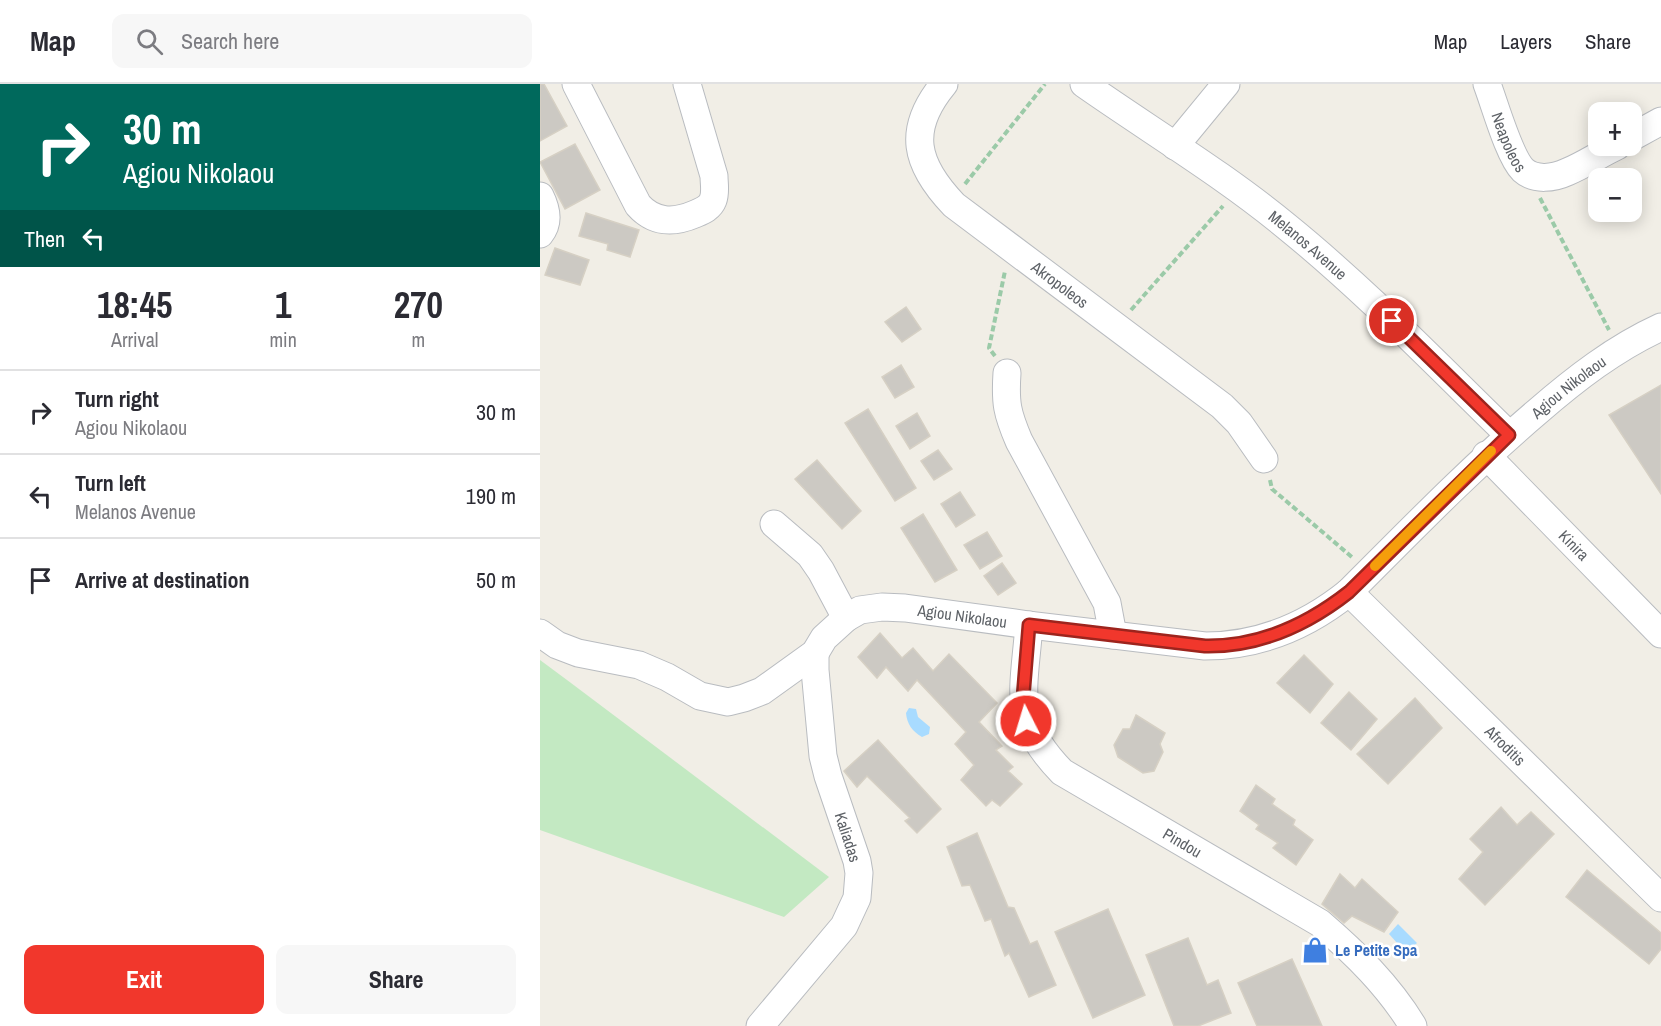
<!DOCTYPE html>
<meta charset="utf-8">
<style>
:root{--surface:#fff;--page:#f7f7f7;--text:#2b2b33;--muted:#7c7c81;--line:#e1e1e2;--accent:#f1372c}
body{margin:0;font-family:"Archivo Narrow",sans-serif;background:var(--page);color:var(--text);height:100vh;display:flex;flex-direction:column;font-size:22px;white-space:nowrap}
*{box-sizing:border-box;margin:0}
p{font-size:20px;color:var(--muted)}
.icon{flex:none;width:33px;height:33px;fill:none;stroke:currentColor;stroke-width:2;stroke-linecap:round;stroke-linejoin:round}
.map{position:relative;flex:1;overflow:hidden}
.details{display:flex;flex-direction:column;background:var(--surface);width:540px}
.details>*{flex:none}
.top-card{background:#00695c;color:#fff;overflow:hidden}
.controls{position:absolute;left:1048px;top:18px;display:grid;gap:12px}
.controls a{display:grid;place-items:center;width:54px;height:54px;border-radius:12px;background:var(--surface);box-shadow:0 3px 15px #0003;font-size:30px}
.pin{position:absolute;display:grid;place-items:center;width:51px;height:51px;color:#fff;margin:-26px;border:3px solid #fff;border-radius:50%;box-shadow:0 2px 6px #0007}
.me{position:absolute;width:66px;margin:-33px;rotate:355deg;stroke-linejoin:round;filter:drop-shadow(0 0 4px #0008)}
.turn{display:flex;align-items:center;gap:21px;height:126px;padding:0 24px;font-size:27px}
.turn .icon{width:78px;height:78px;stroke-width:2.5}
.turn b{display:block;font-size:42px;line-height:51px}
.then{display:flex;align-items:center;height:57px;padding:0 24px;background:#0003;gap:12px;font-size:22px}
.eta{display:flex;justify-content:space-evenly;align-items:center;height:102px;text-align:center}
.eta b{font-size:36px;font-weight:700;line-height:42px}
.button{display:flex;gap:12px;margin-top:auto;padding:12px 24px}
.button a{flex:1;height:69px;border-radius:12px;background:var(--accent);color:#fff;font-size:24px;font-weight:700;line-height:69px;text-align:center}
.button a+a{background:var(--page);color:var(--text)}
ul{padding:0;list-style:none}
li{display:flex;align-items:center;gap:18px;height:84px;padding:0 24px;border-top:2px solid var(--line)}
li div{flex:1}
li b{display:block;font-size:22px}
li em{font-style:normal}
header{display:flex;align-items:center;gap:36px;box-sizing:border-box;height:84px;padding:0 30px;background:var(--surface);border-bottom:2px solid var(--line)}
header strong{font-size:28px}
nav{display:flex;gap:33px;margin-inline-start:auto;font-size:21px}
.search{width:420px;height:54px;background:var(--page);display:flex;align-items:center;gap:15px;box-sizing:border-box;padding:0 21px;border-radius:12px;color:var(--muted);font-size:22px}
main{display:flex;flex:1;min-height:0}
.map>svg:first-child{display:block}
</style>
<header>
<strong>Map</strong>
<div class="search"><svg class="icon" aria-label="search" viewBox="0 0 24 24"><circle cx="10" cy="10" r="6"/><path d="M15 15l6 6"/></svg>Search here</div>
<nav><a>Map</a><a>Layers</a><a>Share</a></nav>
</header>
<main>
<section class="details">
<div class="top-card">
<div class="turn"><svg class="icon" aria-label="right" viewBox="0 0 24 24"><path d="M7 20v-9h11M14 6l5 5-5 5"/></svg><div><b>30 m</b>Agiou Nikolaou</div></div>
<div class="then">Then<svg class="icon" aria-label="left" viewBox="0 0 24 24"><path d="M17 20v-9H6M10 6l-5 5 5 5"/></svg></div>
</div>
<div class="eta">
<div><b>18:45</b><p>Arrival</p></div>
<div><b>1</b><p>min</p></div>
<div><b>270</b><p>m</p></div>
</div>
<ul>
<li><svg class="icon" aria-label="right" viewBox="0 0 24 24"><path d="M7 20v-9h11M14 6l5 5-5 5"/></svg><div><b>Turn right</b><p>Agiou Nikolaou</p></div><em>30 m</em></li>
<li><svg class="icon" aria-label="left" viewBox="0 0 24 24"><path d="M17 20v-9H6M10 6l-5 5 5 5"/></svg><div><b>Turn left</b><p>Melanos Avenue</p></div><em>190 m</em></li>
<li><svg class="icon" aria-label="arrive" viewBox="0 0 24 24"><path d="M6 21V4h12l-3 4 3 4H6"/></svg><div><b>Arrive at destination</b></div><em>50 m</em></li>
</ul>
<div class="button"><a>Exit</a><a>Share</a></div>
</section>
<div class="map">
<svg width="1121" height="942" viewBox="0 0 1121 942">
<rect width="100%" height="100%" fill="#f1eee6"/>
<!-- green -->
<polygon fill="#c3e9c2" points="0,576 27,596 289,793 244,833 0,746"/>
<!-- water -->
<g fill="#a8dbff">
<path d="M369,624L376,625L378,633L390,643L389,650L382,653C372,647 367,640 366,629Z"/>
<polygon points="858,840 877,859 866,869 849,850"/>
</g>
<!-- building -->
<g fill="#ccc9c3" stroke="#d6d0c4" stroke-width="1.5">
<polygon points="0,0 4,0 27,42 0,57"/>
<polygon points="35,60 60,106 25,125 0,78"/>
<polygon points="46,129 99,146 90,173 67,166 68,160 39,152"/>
<polygon points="15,164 49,176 40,201 5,191"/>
<polygon points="366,223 381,245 362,258 345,238"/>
<polygon points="361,281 374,303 355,314 342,293"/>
<polygon points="1121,301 1121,410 1069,331"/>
<polygon points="328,325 376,404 355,417 305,339"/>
<polygon points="377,329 390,352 370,365 356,342"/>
<polygon points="398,366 412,385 394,396 381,377"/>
<polygon points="277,376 321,427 302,445 255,395"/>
<polygon points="420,408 435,431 416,443 401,420"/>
<polygon points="383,430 417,486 395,498 361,444"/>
<polygon points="447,448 462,472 440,485 424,461"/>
<polygon points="462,479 476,499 458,511 444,492"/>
<polygon points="340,549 362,574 373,564 393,587 409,570 457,619 439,638 462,662 456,666 473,683 468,687 482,700 460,722 452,716 446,722 421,696 434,681 415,660 426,648 377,596 368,607 346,583 337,594 318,573"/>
<polygon points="764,571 793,600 770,629 737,599"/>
<polygon points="809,608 837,635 811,666 781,639"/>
<polygon points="875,614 902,644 848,700 817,670"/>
<polygon points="596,631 625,649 620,660 623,668 614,687 603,689 578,673 574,661 583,645 590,645"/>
<polygon points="338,656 401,725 377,749 365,737 370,734 327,692 317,703 304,687"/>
<polygon points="716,701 735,715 732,720 755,736 753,741 773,756 756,781 733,764 738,759 716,745 719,741 700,727"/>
<polygon points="961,723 977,741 991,728 1014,750 945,821 919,795 943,768 930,755"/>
<polygon points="437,749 468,823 474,824 490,860 497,857 516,901 489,913 469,869 465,872 451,835 445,837 430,801 422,802 407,763"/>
<polygon points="1047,786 1121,849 1121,865 1109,880 1026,813"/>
<polygon points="800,790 815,804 822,795 858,828 844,848 812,832 804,839 782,820"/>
<polygon points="568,825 605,911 553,934 515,848"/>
<polygon points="648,854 667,901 678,896 691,929 658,942 634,942 606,871"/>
<polygon points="752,875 782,942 717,942 698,899"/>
</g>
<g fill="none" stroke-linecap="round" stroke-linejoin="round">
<!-- minor casing -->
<g stroke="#b9bcc0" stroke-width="29">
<g id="minor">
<path d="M36,0L98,121C114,139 134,139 155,130C162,127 170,124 173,116C176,108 174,100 174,92L147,0"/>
<path id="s1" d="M404,0C366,46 375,80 414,121L682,322L699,339L724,375"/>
<path id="s2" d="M544,0C611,47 683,90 746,142C825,206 896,280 969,351"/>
<path id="s3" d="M947,0C955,21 969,72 983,86C995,97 1014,94 1027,88C1044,81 1060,70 1077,62"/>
<polyline points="1092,53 1121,37"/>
<polyline points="635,62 686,0"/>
<path d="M0,112C6,124 10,138 0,150"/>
<path d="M467,289C465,319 467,329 479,357L567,519L573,551"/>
<path id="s4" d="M946,371L1121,550"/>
<polyline points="234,440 270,471 281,487 306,534"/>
<path id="s5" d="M809,508L1121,814"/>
<path id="s6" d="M489,541C484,608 471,636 522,688L780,839C816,870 848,901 873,942"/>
<path id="s7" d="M0,549L17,561L38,569L99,581L127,593L160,612L188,618L204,614L222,607L275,569L284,554L306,534L320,526L342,523L365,524L489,541L665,562C719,562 767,542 809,508C870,447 931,384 997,328C1035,295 1075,264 1121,243"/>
<polyline points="220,942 304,842 317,814 319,789 317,777 288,692 283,672 275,586 275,569"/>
</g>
</g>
<!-- path -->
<g stroke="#9bcaa8" stroke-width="4" stroke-dasharray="6 3" stroke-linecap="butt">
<polyline points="425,100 505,0"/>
<polyline points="1000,114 1069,246"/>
<polyline points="591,226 683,122"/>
<polyline points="455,272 449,264 465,187"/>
<polyline points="730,396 732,405 813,474"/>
</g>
<!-- minor -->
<use href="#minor" stroke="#fff" stroke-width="27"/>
</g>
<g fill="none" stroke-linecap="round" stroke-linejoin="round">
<!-- route casing -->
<g stroke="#9d241d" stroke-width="15">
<path id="route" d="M486,637L483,614L489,541L665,562C719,563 767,541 809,508L969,351L852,237"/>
</g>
<!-- route -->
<use href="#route" stroke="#f1372c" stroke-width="10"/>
<!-- slow -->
<polyline stroke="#f59e0b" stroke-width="10" points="835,482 951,367"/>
</g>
<!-- icons -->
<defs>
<g id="shop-bare" transform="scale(2.07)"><path d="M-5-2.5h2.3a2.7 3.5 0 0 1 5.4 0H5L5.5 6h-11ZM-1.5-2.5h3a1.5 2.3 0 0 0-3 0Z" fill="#3f7fe0" stroke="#fff" stroke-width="2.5" paint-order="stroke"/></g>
</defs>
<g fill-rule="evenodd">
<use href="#shop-bare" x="775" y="866"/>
</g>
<g text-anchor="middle" stroke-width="5" stroke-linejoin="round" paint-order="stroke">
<!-- street labels -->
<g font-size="16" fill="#5e6267" stroke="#fff">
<text dy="6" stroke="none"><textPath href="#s3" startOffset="62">Neapoleos</textPath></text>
<text dy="6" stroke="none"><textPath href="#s2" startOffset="276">Melanos Avenue</textPath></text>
<text dy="6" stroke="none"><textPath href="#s1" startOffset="270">Akropoleos</textPath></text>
<text dy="6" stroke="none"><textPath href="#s7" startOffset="1172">Agiou Nikolaou</textPath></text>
<text dy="6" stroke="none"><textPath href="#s4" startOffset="126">Kinira</textPath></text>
<text dy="6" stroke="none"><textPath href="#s7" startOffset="470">Agiou Nikolaou</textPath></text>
<text dy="6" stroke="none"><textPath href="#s5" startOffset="219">Afroditis</textPath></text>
<text transform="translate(308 753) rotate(72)" y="6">Kaliadas</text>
<text dy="6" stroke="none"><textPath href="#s6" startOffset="298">Pindou</textPath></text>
</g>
<!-- shop labels -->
<g font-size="16" font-weight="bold" fill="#366cbe" stroke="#fff" text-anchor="start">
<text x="795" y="872">Le Petite Spa</text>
</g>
</g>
</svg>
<div class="controls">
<a>+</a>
<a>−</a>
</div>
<div class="pin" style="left:852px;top:237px;background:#d93025"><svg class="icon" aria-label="arrive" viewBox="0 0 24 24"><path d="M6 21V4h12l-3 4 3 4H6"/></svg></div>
<svg class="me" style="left:486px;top:637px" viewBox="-20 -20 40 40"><circle r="17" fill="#f1372c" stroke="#fff" stroke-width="3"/><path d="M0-11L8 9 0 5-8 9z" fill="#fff"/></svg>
</div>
</main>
